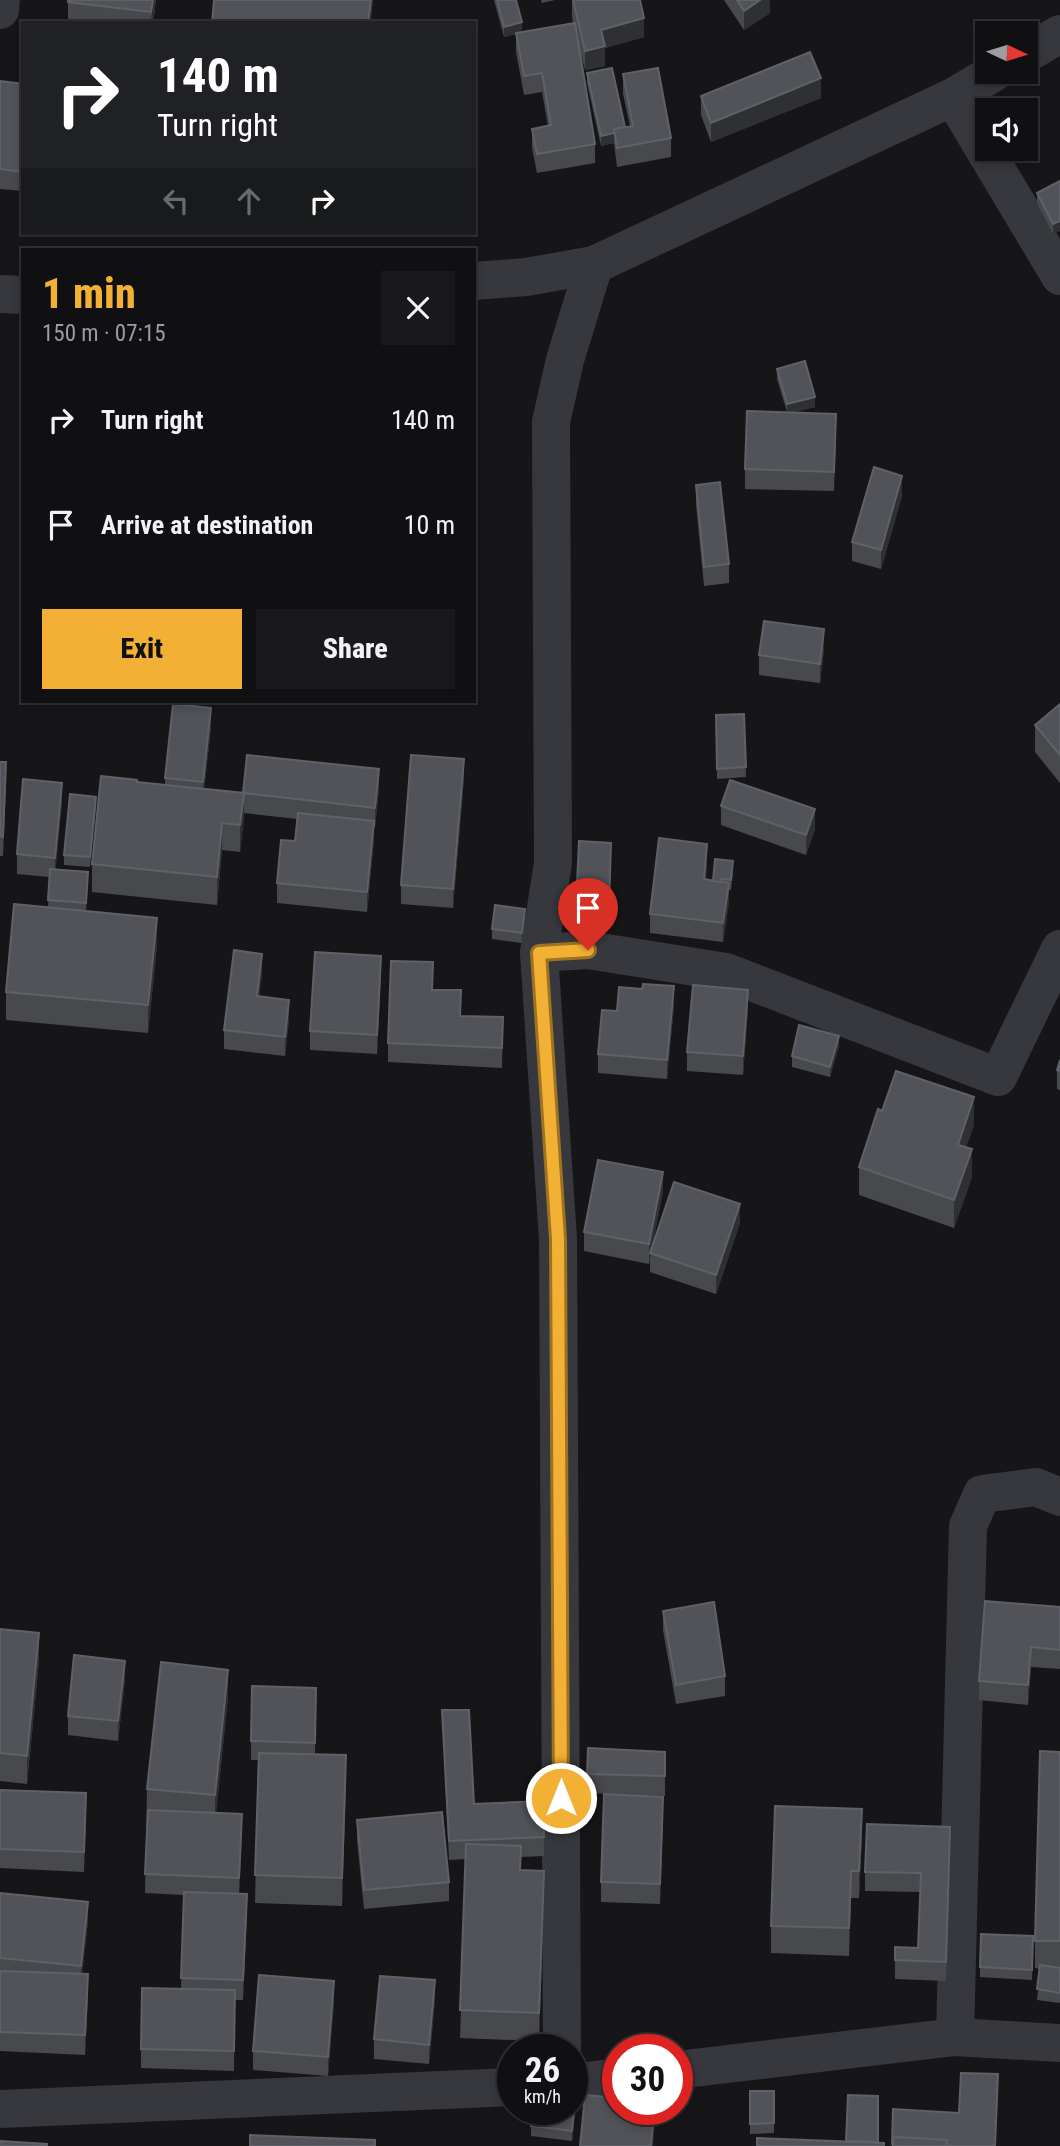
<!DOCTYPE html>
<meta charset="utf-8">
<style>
:root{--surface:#101012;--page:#19191b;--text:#f1f3f6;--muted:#9c9d9f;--line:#303032;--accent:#f2b134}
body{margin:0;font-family:"Roboto Condensed",sans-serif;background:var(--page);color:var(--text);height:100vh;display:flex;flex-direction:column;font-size:26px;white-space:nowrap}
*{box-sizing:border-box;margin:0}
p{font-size:23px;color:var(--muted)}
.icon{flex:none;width:38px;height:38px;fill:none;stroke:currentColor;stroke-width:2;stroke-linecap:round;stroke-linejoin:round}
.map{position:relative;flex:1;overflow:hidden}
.drawer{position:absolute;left:21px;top:248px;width:455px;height:455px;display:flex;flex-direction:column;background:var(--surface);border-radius:0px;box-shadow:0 4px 10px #0003,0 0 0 2px var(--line)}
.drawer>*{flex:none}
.top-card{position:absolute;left:21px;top:21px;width:455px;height:214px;border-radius:0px;box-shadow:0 4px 10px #0003,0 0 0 2px var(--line);background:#202124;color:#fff;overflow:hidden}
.needle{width:46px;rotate:94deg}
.fabs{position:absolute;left:975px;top:21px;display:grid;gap:14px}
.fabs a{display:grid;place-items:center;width:63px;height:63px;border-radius:0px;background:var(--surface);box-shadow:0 4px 10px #0003,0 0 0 2px var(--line);font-size:35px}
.speed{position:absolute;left:497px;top:2034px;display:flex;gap:14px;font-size:35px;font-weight:700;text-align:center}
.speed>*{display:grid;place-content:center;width:91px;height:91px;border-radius:50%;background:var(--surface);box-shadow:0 4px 10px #0003,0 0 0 2px var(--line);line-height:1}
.speed small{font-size:18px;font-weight:400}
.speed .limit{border:10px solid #d22;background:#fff;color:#111}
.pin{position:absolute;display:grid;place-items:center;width:60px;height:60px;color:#fff;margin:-72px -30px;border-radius:50% 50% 50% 0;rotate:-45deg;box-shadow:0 0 7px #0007}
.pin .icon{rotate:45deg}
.me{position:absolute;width:77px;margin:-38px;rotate:0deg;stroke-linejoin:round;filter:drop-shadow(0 0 5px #0008)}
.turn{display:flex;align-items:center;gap:24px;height:147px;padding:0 21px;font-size:32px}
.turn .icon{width:91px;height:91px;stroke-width:2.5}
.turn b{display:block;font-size:49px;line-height:60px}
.lanes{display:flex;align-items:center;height:66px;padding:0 21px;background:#0003;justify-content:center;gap:35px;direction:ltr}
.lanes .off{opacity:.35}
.round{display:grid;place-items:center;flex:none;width:74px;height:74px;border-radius:0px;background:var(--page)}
.summary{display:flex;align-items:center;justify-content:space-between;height:119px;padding:0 21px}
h1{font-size:42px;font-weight:800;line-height:52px;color:var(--accent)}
.button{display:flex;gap:14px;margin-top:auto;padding:14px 21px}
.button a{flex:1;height:80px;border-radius:0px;background:var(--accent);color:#111;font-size:28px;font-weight:800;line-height:80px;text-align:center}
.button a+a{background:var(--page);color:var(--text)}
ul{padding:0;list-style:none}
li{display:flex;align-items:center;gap:21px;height:105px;padding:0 21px}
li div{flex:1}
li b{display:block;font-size:26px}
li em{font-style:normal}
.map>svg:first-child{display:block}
</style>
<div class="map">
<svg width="1060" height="2146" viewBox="0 0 1060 2146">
<rect width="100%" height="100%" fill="#161618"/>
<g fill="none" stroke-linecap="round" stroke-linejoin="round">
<!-- minor -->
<g stroke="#37383d" stroke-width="38">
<polyline points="0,10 1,0"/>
<polyline points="1026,54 1060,34"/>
<polyline points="953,97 1060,276"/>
<polyline points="474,281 526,277 594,265 953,97 995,72"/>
<polyline points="0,294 23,295"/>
<polyline points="539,953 588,950 726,972 998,1077 1060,949"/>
<polyline points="955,2037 968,1526 982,1494 1036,1487 1060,1497"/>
<polyline points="562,2049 558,1239 539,953 553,863 551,422 565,360 594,265"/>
<polyline points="677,2070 955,2037 1060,2043"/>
<polyline points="572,2083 618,2077"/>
<polyline points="0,2109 513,2087"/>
</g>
</g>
<!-- wall -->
<g fill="#47494d">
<polygon points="68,0 156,0 153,23 68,23"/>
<polygon points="494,0 516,0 522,32 573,23 572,16 572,0 640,0 644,37 605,48 605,66 585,70 577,37 595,144 595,163 537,173 532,148 532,129 548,126 542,92 524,95 516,52 516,34 504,37"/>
<polygon points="541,0 555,0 542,3"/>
<polygon points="724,0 770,0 770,13 744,30"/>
<polygon points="587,73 625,127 630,126 623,94 623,74 671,138 671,157 617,167 614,143 601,146 587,83"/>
<polygon points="0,81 23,84 23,191 0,189"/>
<polygon points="701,96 821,98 711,142 701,115"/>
<polygon points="1060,181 1053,234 1037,203 1037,193"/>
<polygon points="777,369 815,407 794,412 836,433 834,491 745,489 745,469 787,412 777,379"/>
<polygon points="696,485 729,564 729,583 704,586 696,504"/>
<polygon points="902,496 881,569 852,561 852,542"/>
<polygon points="824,649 820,683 759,675 759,655"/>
<polygon points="1060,704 1060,783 1035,752 1035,725"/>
<polygon points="744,714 746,777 717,779 716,715"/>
<polygon points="211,728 204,789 243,793 379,788 375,827 374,827 374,840 367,912 277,903 277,883 295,841 297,819 244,813 240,852 222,850 217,905 92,892 92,864 165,785 165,778"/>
<polygon points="0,762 6,781 3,856 0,856"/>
<polygon points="464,778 453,908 401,904 401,885"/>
<polygon points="62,802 55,870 88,882 86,911 157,945 148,1033 6,1020 6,992 48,907 49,877 17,874 17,854"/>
<polygon points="721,806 815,829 806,855 721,825"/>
<polygon points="96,807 90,867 64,865 64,855"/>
<polygon points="611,862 609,926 576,924 576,905"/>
<polygon points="707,863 706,880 713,881 733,871 731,890 729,890 729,902 723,942 650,933 650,914"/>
<polygon points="525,919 522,943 492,939 492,929"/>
<polygon points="262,973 259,997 289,1019 285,1056 224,1049 224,1030"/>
<polygon points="381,975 377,1054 310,1050 310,1031"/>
<polygon points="433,990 461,1016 503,1017 502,1068 388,1062 388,1043"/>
<polygon points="674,1006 667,1079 598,1073 598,1054 617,1011"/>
<polygon points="748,1009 743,1075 687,1071 687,1052"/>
<polygon points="839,1046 830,1077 792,1067 792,1056"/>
<polygon points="1060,1060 1060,1090 1057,1089 1057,1070"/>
<polygon points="882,1111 974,1125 966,1147 972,1177 954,1228 859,1195 859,1167"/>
<polygon points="663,1191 652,1248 740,1223 716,1294 650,1272 650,1256 649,1264 584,1251 584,1232"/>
<polygon points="1060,1607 1060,1669 1031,1667 1028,1705 979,1700 979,1681"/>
<polygon points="663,1611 725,1676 725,1696 676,1704 663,1630"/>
<polygon points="0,1629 39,1661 27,1784 0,1781"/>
<polygon points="125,1680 118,1741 68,1735 68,1716"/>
<polygon points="316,1688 315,1754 346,1783 342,1906 255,1903 258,1760 251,1760 251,1741"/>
<polygon points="228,1697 216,1813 242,1834 239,1894 247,1913 243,2000 235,2000 234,2071 141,2068 141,2049 181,1989 184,1895 145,1893 147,1789"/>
<polygon points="442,1710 474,1804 544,1837 544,1856 521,1857 521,1870 544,1899 539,2041 460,2038 466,1859 449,1860"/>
<polygon points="665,1752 665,1796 587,1793 587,1774"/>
<polygon points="1060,1752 1060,2003 1037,2000 1040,1969 1035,1968 1035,1941"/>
<polygon points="0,1790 86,1813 84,1872 0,1868"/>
<polygon points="663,1816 660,1904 601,1902 601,1882"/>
<polygon points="357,1820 449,1882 449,1901 364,1909 357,1840"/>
<polygon points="862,1837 859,1898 851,1898 849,1956 771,1953 771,1926"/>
<polygon points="950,1846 946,1981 895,1979 895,1947 918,1948 920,1892 865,1891 865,1872"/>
<polygon points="0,1893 88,1921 82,1974 88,1994 85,2055 0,2051"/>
<polygon points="1033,1946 1032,1980 980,1977 980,1967"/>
<polygon points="435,2000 429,2064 374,2059 374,2039"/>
<polygon points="334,2001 328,2076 253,2070 253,2051"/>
<polygon points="750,2091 774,2091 774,2133 750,2134"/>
<polygon points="575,2112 572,2141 531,2136 531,2126"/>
</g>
<!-- shaded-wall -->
<g fill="#2f3033">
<polygon points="153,0 156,0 153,23 151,23"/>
<polygon points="371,0 373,0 371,23 368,23"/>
<polygon points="760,0 770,0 770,13 744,30 744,11"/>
<polygon points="644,18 644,37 605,48 605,66 585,70 585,51 601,30"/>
<polygon points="522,22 522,32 504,37 504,27"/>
<polygon points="821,78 821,98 711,142 711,123"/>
<polygon points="614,133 614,143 601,146 601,136"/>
<polygon points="1060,221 1060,231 1053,234 1053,224"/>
<polygon points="815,397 815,407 787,414 787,404"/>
<polygon points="902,476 902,496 881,569 881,550"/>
<polygon points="824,629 824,649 820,683 820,664"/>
<polygon points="211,708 211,728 203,801 203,782"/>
<polygon points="464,759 464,778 453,908 453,889"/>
<polygon points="6,762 6,781 3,856 3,837"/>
<polygon points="379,769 379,788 375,827 375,808"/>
<polygon points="62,783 62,802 55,878 55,858"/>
<polygon points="244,793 244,820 240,852 240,825"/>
<polygon points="96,797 96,807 90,867 90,857"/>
<polygon points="815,809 815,829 806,855 806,835"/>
<polygon points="374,821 374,840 367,912 367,892"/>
<polygon points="222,823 222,850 217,905 217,877"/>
<polygon points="611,843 611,862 609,926 609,906"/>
<polygon points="707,844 707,863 704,899 704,879"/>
<polygon points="729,883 729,902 723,942 723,923"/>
<polygon points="525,909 525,919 522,943 522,933"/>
<polygon points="157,918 157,945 148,1033 148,1005"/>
<polygon points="262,954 262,973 257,1016 257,996"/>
<polygon points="381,956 381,975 377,1054 377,1035"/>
<polygon points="674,986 674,1006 667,1079 667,1060"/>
<polygon points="748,990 748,1009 743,1075 743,1056"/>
<polygon points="289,1000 289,1019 285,1056 285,1037"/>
<polygon points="839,1036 839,1046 830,1077 830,1067"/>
<polygon points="974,1097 974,1125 958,1172 958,1145"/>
<polygon points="972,1149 972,1177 954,1228 954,1200"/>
<polygon points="663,1172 663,1191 649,1264 649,1244"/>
<polygon points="740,1204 740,1223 716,1294 716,1275"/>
<polygon points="39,1633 39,1661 27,1784 27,1756"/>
<polygon points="1031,1647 1031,1667 1028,1705 1028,1685"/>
<polygon points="125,1661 125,1680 118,1741 118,1721"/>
<polygon points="228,1670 228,1697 215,1823 215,1795"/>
<polygon points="346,1755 346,1783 342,1906 342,1878"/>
<polygon points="663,1797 663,1816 660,1904 660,1884"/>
<polygon points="862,1809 862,1837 859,1898 859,1871"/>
<polygon points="242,1814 242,1834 239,1897 239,1878"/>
<polygon points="544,1871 544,1899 539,2041 539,2013"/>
<polygon points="851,1871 851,1898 849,1956 849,1928"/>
<polygon points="247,1894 247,1913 243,2000 243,1980"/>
<polygon points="88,1902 88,1921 81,1985 81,1966"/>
<polygon points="88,1974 88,1994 85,2055 85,2035"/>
<polygon points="435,1980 435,2000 429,2064 429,2045"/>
<polygon points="334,1981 334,2001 328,2076 328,2057"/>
<polygon points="998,2074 998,2094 995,2146"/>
<polygon points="575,2102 575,2112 572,2141 572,2131"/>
<polygon points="654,2109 655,2121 653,2146 651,2146"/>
</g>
<!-- building -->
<g fill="#525359" stroke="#5f6168" stroke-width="2">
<polygon points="68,0 153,0 151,12 68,2"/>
<polygon points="214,0 371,0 368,23 212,23"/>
<polygon points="497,0 516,0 522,22 504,27"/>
<polygon points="573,0 640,0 644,18 601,30 605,46 585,51"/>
<polygon points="737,0 760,0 744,11"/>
<polygon points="575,23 595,144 537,154 532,129 551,125 542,73 524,76 516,33"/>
<polygon points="810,52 821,78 711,123 701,96"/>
<polygon points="612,68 625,127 614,129 614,133 601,136 587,73"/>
<polygon points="658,68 671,138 617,148 614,129 633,126 623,74"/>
<polygon points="0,81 23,84 23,172 0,169"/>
<polygon points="1060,181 1060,221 1053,224 1037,193"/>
<polygon points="805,361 815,397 787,404 777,369"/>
<polygon points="747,411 836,414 834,472 745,469"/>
<polygon points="874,467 902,476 881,550 852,542"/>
<polygon points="720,482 729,564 704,567 696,485"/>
<polygon points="764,621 824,629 820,664 759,655"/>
<polygon points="173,704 211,708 203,782 165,778"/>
<polygon points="1060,704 1060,755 1035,725"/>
<polygon points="744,714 746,767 717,769 716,715"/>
<polygon points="247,755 379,769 375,808 243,793"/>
<polygon points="411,755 464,759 453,889 401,885"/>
<polygon points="0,762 6,762 3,837 0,836"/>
<polygon points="101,776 137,780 137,782 244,793 240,825 222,823 217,877 92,864"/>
<polygon points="23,779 62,783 55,858 17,854"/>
<polygon points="730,780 815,809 806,835 721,806"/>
<polygon points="70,794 96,797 90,857 64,855"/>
<polygon points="298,813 374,821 367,892 277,883 281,840 295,841"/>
<polygon points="659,838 707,844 704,879 729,883 723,923 650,914"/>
<polygon points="579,841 611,843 609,906 576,905"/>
<polygon points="715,859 733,861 731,880 721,879 720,882 713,881"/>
<polygon points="50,869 88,872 86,903 48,900"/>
<polygon points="14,904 157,918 148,1005 6,992"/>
<polygon points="495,905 525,909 522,933 492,929"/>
<polygon points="234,950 262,954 257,996 289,1000 285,1037 224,1030"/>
<polygon points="315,952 381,956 377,1035 310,1031"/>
<polygon points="391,961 433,962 432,990 461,990 460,1016 503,1017 502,1048 388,1043"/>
<polygon points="643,984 674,986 667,1060 598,1054 602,1010 617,1011 619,987 642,989"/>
<polygon points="693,985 748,990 743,1056 687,1052"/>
<polygon points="799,1025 839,1036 830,1067 792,1056"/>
<polygon points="1060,1060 1060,1071 1057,1070"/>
<polygon points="896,1071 974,1097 958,1145 972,1149 954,1200 859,1167 878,1109 882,1111"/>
<polygon points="598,1160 663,1172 649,1244 584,1232"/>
<polygon points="674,1182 740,1204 716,1275 650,1253"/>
<polygon points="985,1601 1060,1607 1060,1650 1031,1647 1028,1685 979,1681"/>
<polygon points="714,1602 725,1676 676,1685 663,1611"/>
<polygon points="0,1629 39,1633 27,1756 0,1753"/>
<polygon points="74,1655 125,1661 118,1721 68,1716"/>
<polygon points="161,1662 228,1670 215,1795 147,1789"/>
<polygon points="252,1686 316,1688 315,1743 251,1741"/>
<polygon points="442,1710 469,1710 474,1804 543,1801 544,1837 449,1841"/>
<polygon points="588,1748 665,1752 665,1776 587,1774"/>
<polygon points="1040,1751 1060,1752 1060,1941 1035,1941"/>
<polygon points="259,1753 346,1755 342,1878 255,1875"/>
<polygon points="0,1790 86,1793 84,1852 0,1849"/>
<polygon points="604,1794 663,1797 660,1884 601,1882"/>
<polygon points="775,1806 862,1809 859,1871 851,1871 849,1928 771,1926"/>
<polygon points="148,1810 242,1814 239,1878 145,1874"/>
<polygon points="442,1812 449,1882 364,1890 357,1820"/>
<polygon points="867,1824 950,1827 946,1962 895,1960 895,1947 918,1948 921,1873 865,1872"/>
<polygon points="466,1844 521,1846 520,1870 544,1871 539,2013 460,2010"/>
<polygon points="184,1892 247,1894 243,1980 181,1978"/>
<polygon points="0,1893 88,1902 81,1966 0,1958"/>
<polygon points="981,1934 1033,1936 1032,1970 980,1967"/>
<polygon points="1040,1965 1060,1968 1060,1993 1037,1989"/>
<polygon points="0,1971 88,1974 85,2035 0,2032"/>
<polygon points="259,1975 334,1981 328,2057 253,2051"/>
<polygon points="380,1976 435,1980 429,2045 374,2039"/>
<polygon points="142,1988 235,1990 234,2051 141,2049"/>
<polygon points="961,2073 998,2074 995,2146 947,2146 947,2140 893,2137 892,2145 893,2109 959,2113"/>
<polygon points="750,2091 774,2091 774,2123 750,2124"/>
<polygon points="585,2095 618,2098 618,2109 654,2109 651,2146 580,2146"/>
<polygon points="848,2095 878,2096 878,2142 846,2141"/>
<polygon points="572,2102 575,2102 572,2131 531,2126 533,2109 572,2109"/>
<polygon points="250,2135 375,2140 375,2146 250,2146"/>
<polygon points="893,2137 947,2140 946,2146 893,2146"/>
<polygon points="757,2138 884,2143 884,2146 757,2146"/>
<polygon points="0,2141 47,2144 47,2146 0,2146"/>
</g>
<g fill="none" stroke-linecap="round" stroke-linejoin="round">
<!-- route casing -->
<g stroke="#9d7322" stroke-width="18">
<polyline id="route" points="561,1798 558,1239 539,953 588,950"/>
</g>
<!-- route -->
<use href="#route" stroke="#f2b134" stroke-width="12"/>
</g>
</svg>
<div class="fabs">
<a><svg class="needle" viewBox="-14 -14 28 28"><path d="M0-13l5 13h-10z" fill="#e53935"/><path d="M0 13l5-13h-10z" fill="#9c9d9f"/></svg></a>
<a><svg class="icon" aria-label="sound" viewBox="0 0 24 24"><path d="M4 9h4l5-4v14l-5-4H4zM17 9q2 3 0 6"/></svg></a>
</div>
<div class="speed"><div>26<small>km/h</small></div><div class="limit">30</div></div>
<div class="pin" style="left:588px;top:950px;background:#d93025"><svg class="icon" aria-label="arrive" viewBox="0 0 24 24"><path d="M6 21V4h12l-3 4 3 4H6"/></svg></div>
<svg class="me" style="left:561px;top:1798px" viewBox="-20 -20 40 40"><circle r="17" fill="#f2b134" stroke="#fff" stroke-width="3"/><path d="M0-11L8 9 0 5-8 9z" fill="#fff"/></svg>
<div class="top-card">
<div class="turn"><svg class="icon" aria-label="right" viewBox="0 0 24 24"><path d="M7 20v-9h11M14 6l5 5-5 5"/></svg><div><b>140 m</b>Turn right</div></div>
<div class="lanes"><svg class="icon off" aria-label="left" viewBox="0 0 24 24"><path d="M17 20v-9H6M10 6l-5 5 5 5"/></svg><svg class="icon off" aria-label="ahead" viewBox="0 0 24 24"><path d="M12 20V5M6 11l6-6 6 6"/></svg><svg class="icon" aria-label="right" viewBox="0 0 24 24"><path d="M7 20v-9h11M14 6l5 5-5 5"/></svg></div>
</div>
<section class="drawer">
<div class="summary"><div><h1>1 min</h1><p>150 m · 07:15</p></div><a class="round"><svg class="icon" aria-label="close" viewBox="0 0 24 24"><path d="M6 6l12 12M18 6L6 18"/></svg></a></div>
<ul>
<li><svg class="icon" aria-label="right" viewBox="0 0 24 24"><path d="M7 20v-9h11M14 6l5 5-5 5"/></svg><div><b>Turn right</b></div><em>140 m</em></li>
<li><svg class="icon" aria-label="arrive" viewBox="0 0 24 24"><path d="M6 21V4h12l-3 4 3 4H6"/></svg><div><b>Arrive at destination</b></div><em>10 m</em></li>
</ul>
<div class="button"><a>Exit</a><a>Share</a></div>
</section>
</div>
